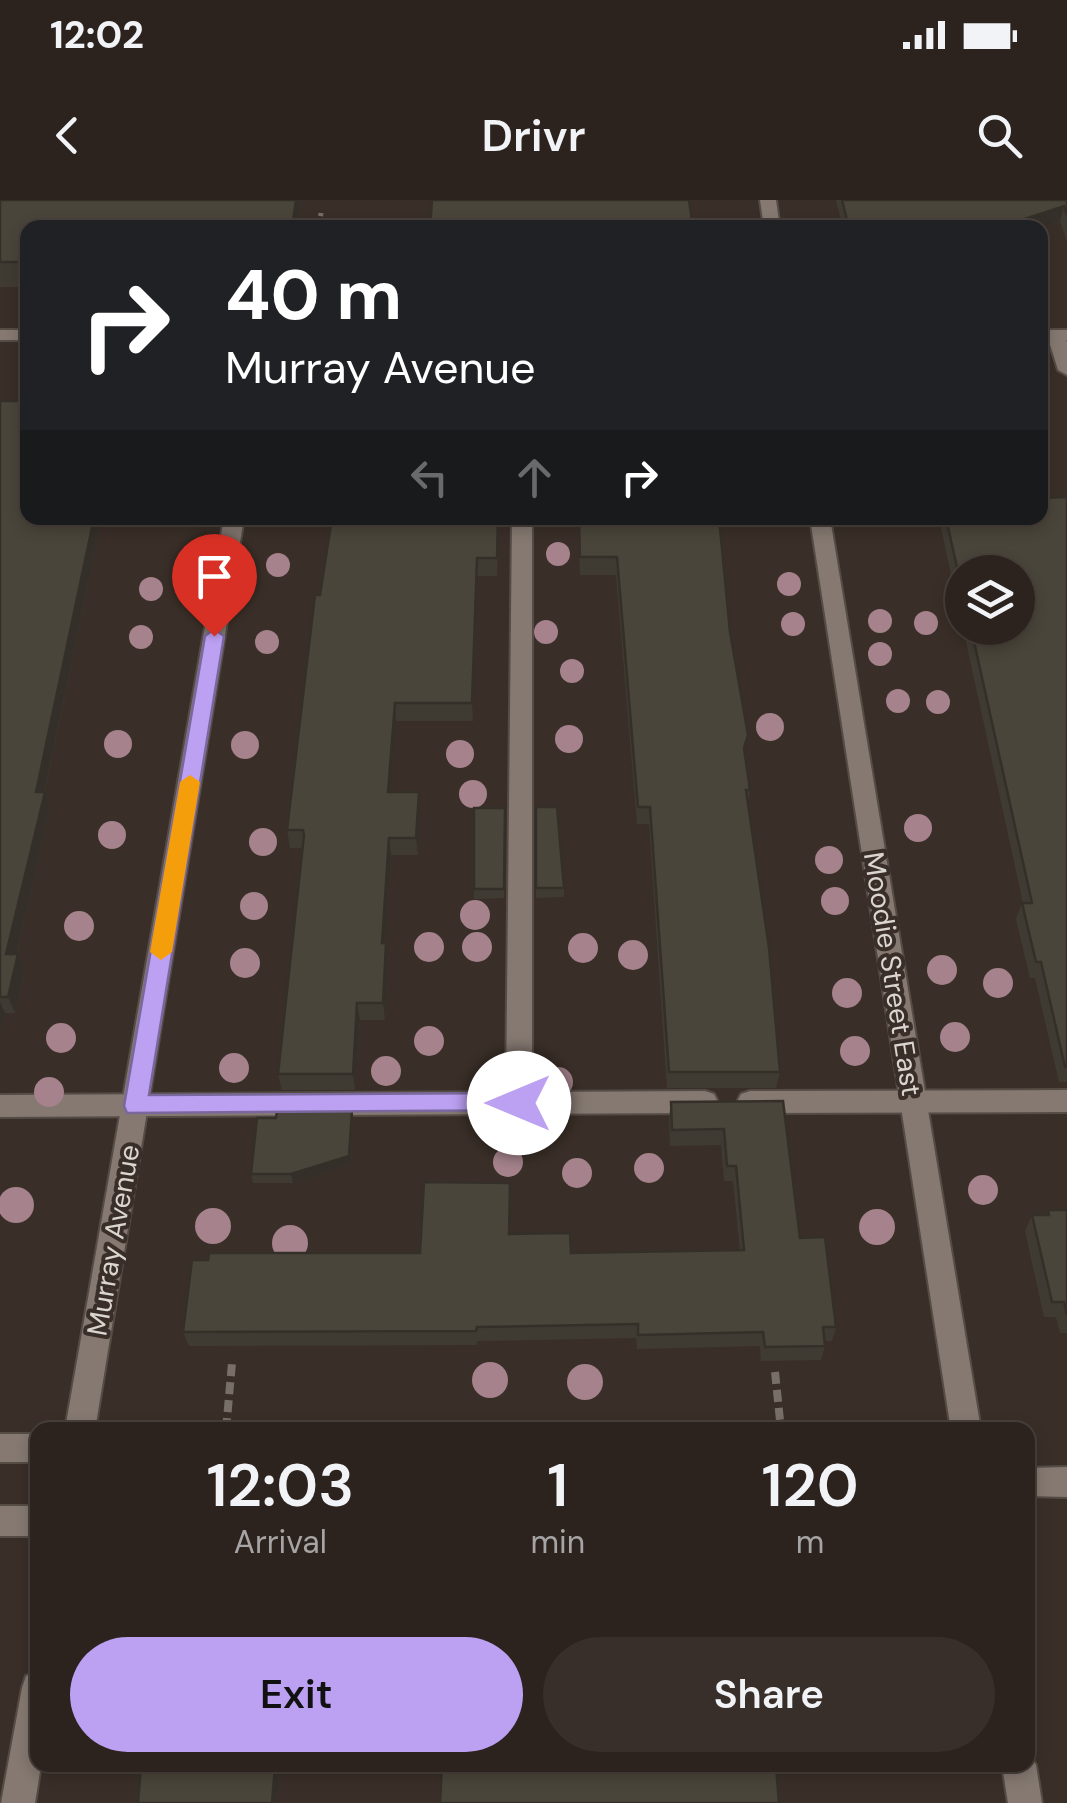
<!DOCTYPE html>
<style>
:root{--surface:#2c231e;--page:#382f2b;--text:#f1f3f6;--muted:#a6a4a4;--line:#48403c;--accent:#bca0f2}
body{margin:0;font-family:"DM Sans",sans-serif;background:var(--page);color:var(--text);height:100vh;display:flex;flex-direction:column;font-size:38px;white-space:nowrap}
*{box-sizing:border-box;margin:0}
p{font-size:32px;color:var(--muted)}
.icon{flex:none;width:55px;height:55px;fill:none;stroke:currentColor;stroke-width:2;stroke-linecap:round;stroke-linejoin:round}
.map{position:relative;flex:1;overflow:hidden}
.sheet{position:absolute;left:30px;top:1222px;width:1005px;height:350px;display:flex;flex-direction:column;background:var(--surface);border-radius:20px;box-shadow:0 5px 15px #0003,0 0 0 2px var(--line)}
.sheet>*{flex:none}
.banner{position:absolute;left:20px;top:20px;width:1028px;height:305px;border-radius:20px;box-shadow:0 5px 15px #0003,0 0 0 2px var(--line);background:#202124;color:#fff;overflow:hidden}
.buttons{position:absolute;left:945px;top:355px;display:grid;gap:20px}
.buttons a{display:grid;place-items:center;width:90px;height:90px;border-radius:50%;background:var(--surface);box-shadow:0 5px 15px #0003,0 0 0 2px var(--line);font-size:50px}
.pin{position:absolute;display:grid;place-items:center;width:85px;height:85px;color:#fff;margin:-102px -42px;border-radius:50% 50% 50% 0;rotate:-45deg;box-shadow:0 0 10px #0007}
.pin .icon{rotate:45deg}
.me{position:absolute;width:110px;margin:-55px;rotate:270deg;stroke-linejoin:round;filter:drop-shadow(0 0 8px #0008)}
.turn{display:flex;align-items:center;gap:35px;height:210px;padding:0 40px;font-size:45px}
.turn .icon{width:130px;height:130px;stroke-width:2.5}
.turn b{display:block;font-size:70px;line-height:85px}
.lanes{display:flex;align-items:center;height:95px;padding:0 40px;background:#0003;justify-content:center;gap:50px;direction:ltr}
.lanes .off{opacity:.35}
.eta{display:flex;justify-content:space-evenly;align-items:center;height:170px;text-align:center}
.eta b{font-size:60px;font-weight:600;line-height:70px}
.action{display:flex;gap:20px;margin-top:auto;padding:20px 40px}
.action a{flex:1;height:115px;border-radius:60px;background:var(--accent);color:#111;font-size:40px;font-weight:600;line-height:115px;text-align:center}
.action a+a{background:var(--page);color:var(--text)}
.status{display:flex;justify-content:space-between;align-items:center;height:70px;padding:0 50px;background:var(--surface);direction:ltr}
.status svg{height:28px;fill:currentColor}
header{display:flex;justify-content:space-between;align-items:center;height:130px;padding:0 40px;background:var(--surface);font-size:45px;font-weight:600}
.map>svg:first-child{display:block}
</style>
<div class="status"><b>12:02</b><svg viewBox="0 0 49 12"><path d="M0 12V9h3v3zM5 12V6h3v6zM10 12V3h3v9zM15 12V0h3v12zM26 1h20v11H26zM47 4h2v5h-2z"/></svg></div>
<header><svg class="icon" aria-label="back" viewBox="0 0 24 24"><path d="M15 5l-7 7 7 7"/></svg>Drivr<svg class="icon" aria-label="search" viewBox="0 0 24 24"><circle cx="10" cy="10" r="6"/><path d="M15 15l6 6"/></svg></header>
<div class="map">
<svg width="1067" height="1603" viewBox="0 0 1067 1603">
<rect width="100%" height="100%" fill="#3a2f28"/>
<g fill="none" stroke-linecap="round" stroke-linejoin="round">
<!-- lane casing -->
<g stroke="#554c46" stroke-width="4">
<g id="lane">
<polygon points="1056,130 1062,131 1067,142 1067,175 1058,170 1047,135"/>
<polygon points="512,318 532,318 532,892 705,891 714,894 718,902 714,910 705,913 0,917 0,895 506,892"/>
<polygon points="1067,890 1067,912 750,913 741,910 737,902 741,894 750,891"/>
</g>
</g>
<!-- street casing -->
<g stroke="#554c46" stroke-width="4">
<g id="street">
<polygon points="760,0 776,0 780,28 764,28"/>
<polygon points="224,318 244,318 95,1230 65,1230"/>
<polygon points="810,318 830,318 981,1230 951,1230"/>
<rect x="0" y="1234" width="38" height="28"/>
<polygon points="1067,1267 1067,1297 1028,1296 1028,1268"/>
<rect x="0" y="1306" width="38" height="30"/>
<polygon points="38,1472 38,1565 41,1565 35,1603 1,1603 22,1488 26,1476"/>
<polygon points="1028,1552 1036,1565 1042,1603 1008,1603 1002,1565 1028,1565"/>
</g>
</g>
<!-- secondary casing -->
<g stroke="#554c46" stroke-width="4">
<g id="secondary">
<rect x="0" y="130" width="28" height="10"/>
<rect x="1040" y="130" width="27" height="10"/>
</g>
</g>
<!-- path-far1 -->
<polyline stroke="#786f68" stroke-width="5" stroke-dasharray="8 4" stroke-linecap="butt" points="319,28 321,13"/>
<!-- path -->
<g stroke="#786f68" stroke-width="8" stroke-dasharray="12 6" stroke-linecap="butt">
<polyline points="775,1172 781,1230"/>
<polyline points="226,1230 232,1163"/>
</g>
<!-- lane -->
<use href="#lane" fill="#857971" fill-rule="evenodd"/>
<!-- street -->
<use href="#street" fill="#857971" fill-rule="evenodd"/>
<!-- secondary -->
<use href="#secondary" fill="#857971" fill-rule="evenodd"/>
</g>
<!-- trees -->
<g fill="#a5828c">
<circle cx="558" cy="354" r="12"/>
<circle cx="278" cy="365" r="12"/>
<circle cx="789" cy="384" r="12"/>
<circle cx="151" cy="389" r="12"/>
<circle cx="880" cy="421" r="12"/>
<circle cx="926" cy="423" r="12"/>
<circle cx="793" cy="424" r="12"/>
<circle cx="546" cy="432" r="12"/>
<circle cx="141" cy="437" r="12"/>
<circle cx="267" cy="442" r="12"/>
<circle cx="880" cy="454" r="12"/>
<circle cx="572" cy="471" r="12"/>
<circle cx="898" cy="501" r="12"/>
<circle cx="938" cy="502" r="12"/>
<circle cx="770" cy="527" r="14"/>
<circle cx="569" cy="539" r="14"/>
<circle cx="118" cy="544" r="14"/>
<circle cx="245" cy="545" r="14"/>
<circle cx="460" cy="554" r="14"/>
<circle cx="473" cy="594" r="14"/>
<circle cx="918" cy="628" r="14"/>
<circle cx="112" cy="635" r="14"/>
<circle cx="263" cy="642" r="14"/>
<circle cx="829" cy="660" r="14"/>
<circle cx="835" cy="701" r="14"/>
<circle cx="254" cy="706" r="14"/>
<circle cx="475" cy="715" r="15"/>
<circle cx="79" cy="726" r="15"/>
<circle cx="429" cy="747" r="15"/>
<circle cx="477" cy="747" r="15"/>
<circle cx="583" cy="748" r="15"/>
<circle cx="633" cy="755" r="15"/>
<circle cx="245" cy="763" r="15"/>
<circle cx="942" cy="770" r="15"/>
<circle cx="998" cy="783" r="15"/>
<circle cx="847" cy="793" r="15"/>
<circle cx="955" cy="837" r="15"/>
<circle cx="61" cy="838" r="15"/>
<circle cx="429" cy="841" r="15"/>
<circle cx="855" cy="851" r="15"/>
<circle cx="234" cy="868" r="15"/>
<circle cx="386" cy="871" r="15"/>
<circle cx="558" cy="882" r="15"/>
<circle cx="49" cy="892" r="15"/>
<circle cx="508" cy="962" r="15"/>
<circle cx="649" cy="968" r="15"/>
<circle cx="577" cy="973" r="15"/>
<circle cx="983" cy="990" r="15"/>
<circle cx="16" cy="1005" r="18"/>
<circle cx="213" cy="1026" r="18"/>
<circle cx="877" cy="1027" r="18"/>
<circle cx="290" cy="1043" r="18"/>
<circle cx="490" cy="1180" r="18"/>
<circle cx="585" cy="1182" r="18"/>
</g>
<!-- wall -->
<g fill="#403b32">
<polygon points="0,0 303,0 298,28 28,28 28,87 0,87"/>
<polygon points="836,0 1067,0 1067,42 1060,21 1040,28 843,28"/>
<polygon points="0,201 28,318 102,318 45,592 50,609 17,754 25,770 15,813 5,813 0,834"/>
<polygon points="1067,297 1067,882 1059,882 1035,778 1030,778 1016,719 1022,703 1023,703 963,428 1018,428 962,372 962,426 939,318 1040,318 1041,298"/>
<polygon points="499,318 497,376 477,376 473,521 396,521 391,592 419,592 420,609 418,655 391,655 385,743 388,760 385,820 360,820 355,890 282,890 278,874 302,648 290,648 287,630 320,395"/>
<polygon points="578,318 719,318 730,432 750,590 748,602 780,872 776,888 667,888 649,624 637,624 616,375 580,375"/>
<polygon points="536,607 564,688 564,697 536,698"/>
<polygon points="474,608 505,608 504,698 474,699"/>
<polygon points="783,901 800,1038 836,1127 832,1141 825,1141 825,1146 821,1160 761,1161 760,1146 637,1149 636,1138 477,1141 477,1145 189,1146 183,1132 420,1053 510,1034 571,1053 740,1050 733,981 724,981 721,945 670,946 669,918 671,902"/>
<polygon points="353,919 351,964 293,983 253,983 251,974"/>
<polygon points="1048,1010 1067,1010 1067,1133 1060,1133 1056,1117 1044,1117 1025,1031 1032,1015 1046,1015"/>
<polygon points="141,1565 776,1565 441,1574 279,1574"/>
</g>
<!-- shaded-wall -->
<g fill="#343029">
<polygon points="296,0 303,0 298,28 292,28"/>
<polygon points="1064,6 1060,21 1040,28 997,28"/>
<polygon points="94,318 102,318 42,604 45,592 50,609 13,770 6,754 36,592"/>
<polygon points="477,358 477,376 473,521 472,503"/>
<polygon points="395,503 396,521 390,609 388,592"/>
<polygon points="419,592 420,609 418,655 416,638"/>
<polygon points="389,638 391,655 384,760 382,743"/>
<polygon points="386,743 388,760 385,820 383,803"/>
<polygon points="18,754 25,770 15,813 8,797"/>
<polygon points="0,802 5,813 0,834"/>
<polygon points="357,803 360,820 355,890 353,874"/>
<polygon points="352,910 353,919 351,964 293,983 291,974"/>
<polygon points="275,1566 279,1574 277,1603 272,1603"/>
</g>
<!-- building -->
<g fill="#4a453a" stroke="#343029" stroke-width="2.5">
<polygon points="0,0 296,0 292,28 28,28 28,62 0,62"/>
<polygon points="432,0 689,0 693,28 430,28"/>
<polygon points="842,0 1067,0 1067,15 1064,6 997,28 849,28"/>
<polygon points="26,190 28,318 94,318 36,592 45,592 6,754 18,754 8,797 0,797 0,201 23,201"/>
<polygon points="1040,295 1041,298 1067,297 1067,867 1065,867 1041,762 1036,762 1022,703 1032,703 971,428 1018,428 1018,372 962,372 962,390 946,318 1040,318"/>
<polygon points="332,318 498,318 497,358 477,358 472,503 395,503 388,592 419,592 416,638 389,638 382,743 386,743 383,803 357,803 353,874 278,874 304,635 303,630 287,630 315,395 320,395"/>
<polygon points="579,318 719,318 730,432 748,535 744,548 750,590 746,590 769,748 780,872 669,872 650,607 638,607 617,357 580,357"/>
<polygon points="536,607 557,607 564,688 536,688"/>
<polygon points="474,608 505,608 504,689 474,689"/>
<polygon points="783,901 800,1038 825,1037 836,1127 823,1127 825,1146 765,1147 763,1132 638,1135 638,1124 477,1127 476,1131 183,1132 192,1060 208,1060 209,1053 420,1053 424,982 510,983 509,1034 570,1033 571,1053 744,1050 736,966 727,966 724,929 672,930 671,902"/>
<polygon points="352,910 349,956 291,974 251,974 257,918 276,918 277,911"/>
<polygon points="1048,1010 1067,1010 1067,1115 1064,1102 1052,1102 1032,1015 1049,1015"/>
<polygon points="141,1565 776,1565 779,1603 440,1603 442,1566 275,1566 272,1603 138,1603"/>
</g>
<!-- route -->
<polygon fill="#bca0f2" stroke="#7a689d" stroke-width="2.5" points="214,429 224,436 149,895 519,893 527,896 531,903 527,910 127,913 124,906 205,436"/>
<!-- slow -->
<polygon fill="#f59e0b" points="190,575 200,582 172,752 161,760 150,752 180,582"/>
<g text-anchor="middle" stroke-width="8" stroke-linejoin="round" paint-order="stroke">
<!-- street labels -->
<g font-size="28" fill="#dbd5d0" stroke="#3a2f28">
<text transform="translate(893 774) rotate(81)" y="10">Moodie Street East</text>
<text transform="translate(113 1040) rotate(-80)" y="10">Murray Avenue</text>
</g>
</g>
</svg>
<div class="buttons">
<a><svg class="icon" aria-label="layers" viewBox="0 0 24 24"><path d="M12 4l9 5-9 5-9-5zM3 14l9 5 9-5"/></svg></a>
</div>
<div class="pin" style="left:214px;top:436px;background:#d93025"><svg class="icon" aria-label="arrive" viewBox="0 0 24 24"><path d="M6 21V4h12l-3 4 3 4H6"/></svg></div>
<svg class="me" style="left:519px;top:903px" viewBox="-20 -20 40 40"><circle r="19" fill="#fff"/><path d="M0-13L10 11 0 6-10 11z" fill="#bca0f2"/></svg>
<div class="banner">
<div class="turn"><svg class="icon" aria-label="right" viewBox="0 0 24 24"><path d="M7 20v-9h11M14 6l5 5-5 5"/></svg><div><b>40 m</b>Murray Avenue</div></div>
<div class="lanes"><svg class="icon off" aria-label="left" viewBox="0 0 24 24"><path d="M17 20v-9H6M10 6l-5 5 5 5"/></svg><svg class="icon off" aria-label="ahead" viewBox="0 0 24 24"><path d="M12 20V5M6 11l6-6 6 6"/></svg><svg class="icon" aria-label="right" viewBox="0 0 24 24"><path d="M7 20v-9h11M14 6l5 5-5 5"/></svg></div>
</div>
<section class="sheet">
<div class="eta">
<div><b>12:03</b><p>Arrival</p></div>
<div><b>1</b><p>min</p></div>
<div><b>120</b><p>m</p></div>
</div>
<div class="action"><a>Exit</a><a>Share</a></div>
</section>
</div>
